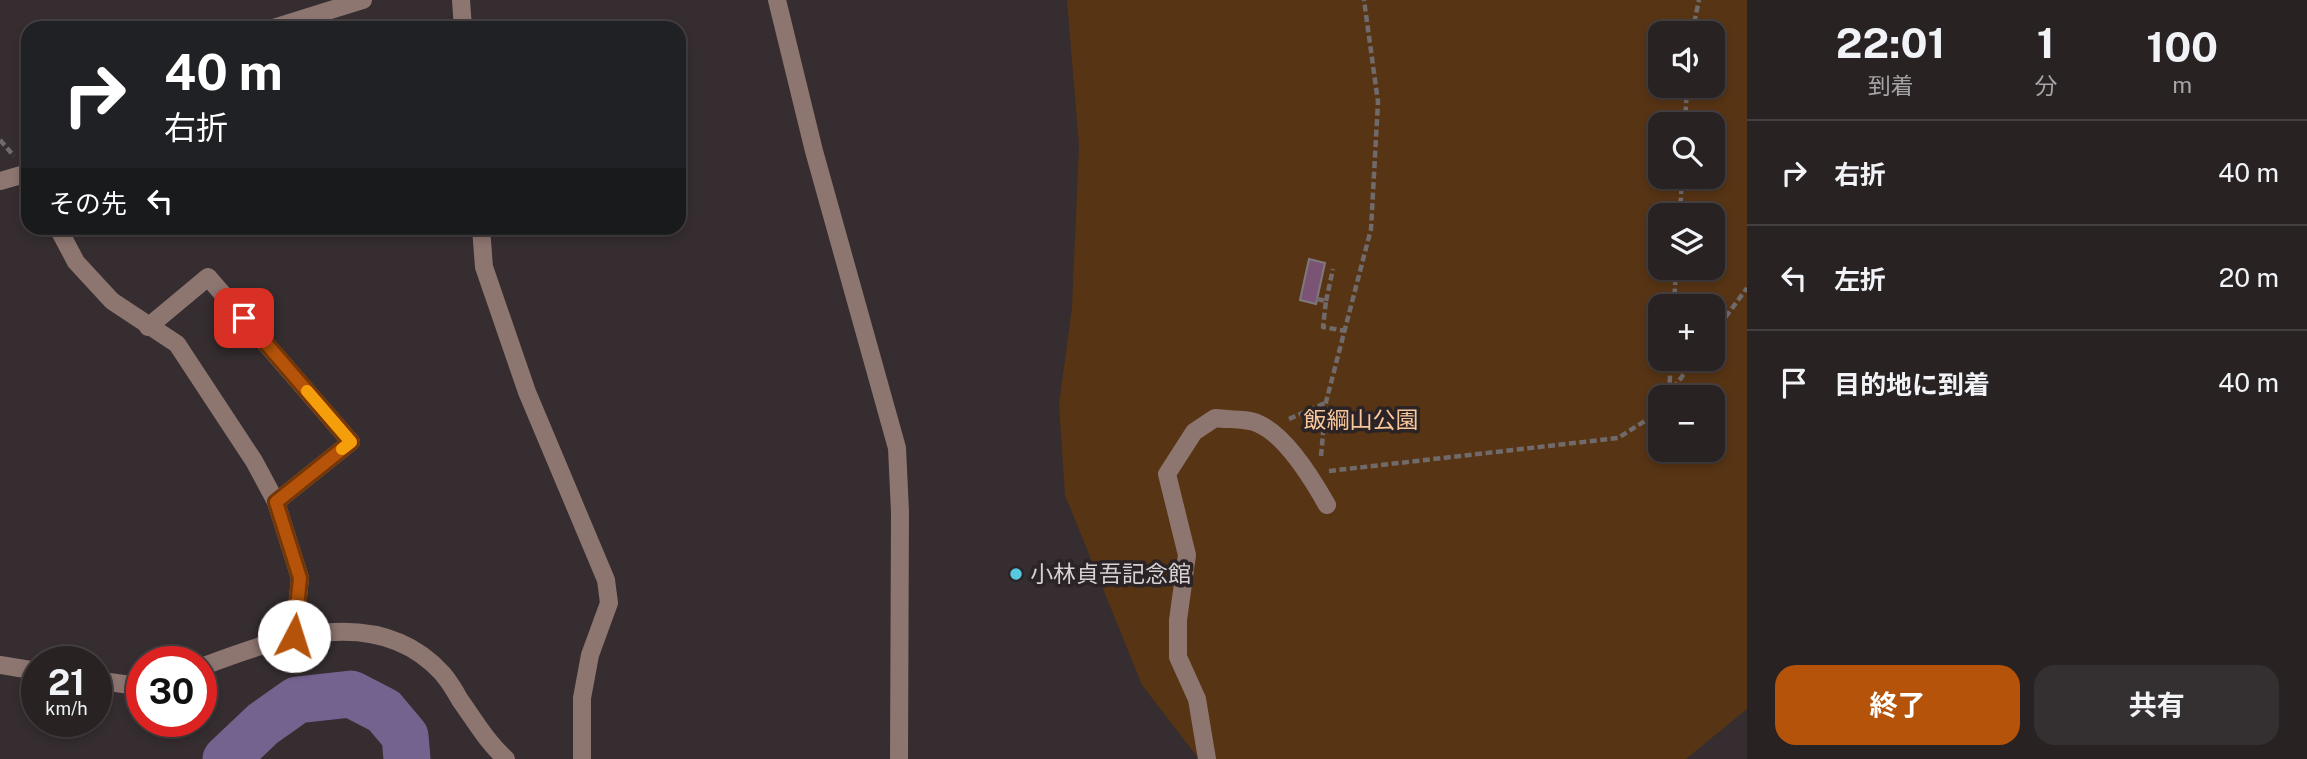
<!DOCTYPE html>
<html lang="ja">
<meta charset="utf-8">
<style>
:root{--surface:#282223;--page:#342f30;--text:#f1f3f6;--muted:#a5a4a6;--line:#443f41;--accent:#b45309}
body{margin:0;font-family:"Public Sans","Noto Sans JP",sans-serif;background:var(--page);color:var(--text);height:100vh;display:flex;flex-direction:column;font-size:26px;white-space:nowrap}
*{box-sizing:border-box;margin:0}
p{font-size:23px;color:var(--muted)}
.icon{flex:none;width:38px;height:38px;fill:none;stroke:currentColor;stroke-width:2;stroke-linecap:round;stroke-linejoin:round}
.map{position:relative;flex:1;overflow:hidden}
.panel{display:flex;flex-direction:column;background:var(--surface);width:560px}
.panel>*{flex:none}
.guide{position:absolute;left:21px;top:21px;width:665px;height:214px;border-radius:21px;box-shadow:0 4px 10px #0003,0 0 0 2px var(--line);background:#202124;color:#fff;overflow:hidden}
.controls{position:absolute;left:1648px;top:21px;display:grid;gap:14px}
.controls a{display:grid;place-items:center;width:77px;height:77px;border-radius:14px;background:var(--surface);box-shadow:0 4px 10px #0003,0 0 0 2px var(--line);font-size:35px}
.speed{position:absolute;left:21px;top:646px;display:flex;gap:14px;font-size:35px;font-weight:700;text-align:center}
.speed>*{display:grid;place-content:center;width:91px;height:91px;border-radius:50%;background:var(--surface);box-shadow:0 4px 10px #0003,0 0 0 2px var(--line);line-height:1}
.speed small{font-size:18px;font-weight:400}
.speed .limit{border:10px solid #d22;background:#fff;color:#111}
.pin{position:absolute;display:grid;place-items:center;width:60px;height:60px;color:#fff;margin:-30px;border-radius:14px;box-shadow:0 4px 10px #0006}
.me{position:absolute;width:77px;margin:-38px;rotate:5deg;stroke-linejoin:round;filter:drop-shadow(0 0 5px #0008)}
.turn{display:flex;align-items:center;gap:24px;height:147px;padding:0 28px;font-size:32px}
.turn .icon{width:91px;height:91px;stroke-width:2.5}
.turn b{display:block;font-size:49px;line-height:60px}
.then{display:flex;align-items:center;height:66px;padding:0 28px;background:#0003;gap:14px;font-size:26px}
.eta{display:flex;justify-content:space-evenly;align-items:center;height:119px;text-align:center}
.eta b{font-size:42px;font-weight:700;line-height:49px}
.action{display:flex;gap:14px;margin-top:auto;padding:14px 28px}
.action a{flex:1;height:80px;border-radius:21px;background:var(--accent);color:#fff;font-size:28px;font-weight:700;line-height:80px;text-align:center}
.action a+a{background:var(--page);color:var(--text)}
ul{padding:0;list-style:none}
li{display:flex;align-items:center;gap:21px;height:105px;padding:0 28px;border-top:2px solid var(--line)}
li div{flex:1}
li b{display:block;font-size:26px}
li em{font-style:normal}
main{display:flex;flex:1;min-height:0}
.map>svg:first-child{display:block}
</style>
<main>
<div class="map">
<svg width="1747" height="759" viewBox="0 0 1747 759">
<rect width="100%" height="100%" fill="#352d2f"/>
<!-- green -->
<path fill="#573414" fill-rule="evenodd" d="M1067,0H1747V709L1686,759H1199L1142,685L1065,495L1059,405L1072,307L1079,146ZM1661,33H1713V86H1661ZM1661,124H1713V177H1661ZM1661,215H1713V268H1661ZM1661,306H1713V359H1661ZM1661,397H1713V450H1661Z"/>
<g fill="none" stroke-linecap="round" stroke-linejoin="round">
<!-- river -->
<polyline stroke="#74638f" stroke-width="47" points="226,759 263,724 297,700 351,694 384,711 405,736 407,759"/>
</g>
<!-- building -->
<polygon fill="#7b5475" stroke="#7f797e" stroke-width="2" points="1309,259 1325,263 1316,304 1300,300"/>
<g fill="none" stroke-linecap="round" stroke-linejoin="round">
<!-- path -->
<g stroke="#716a6b" stroke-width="4.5" stroke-dasharray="7 3.5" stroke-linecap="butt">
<polyline points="1692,33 1699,0"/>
<polyline points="1685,124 1687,86"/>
<polyline points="0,140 14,156"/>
<polyline points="1680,215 1682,177"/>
<polyline points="1317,299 1326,301 1323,327 1346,331"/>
<polyline points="1326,301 1333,269"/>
<polyline points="1674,306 1676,268"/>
<polyline points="1713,334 1747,288"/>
<polyline points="1669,393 1671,359"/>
<polyline points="1667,397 1695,359"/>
<polyline points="1289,419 1325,403"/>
<polyline points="1321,456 1326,402 1371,229 1378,102 1364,0"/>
<polyline points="1329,471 1618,438 1648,419 1661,405"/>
</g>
<!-- minor -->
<g stroke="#8d7570" stroke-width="18">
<polyline points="461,0 463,28"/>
<polyline points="777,0 814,151 897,448 900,512 899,759"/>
<polyline points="273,28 363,0"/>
<polyline points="0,181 28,173"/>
<polyline points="58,228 76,262 112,301 177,344 254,461 276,502 300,578 294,636"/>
<polyline points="481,228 484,267 527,392 606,580 609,603 590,655 582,698 582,759"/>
<polyline points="148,327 208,277 351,442 276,502"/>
<polyline points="0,665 37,671"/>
<path d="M201,667C278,638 377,602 442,673C449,681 455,691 460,700C475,721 487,742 506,759"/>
<polyline points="96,680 130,685 142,683"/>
<path d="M1207,759L1197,699L1178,657V620L1187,555L1167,474L1194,432L1215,418C1228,420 1247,418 1259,424C1286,436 1313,480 1327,505"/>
</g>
</g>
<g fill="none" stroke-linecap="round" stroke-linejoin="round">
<!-- route casing -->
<g stroke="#753606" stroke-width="18">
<polyline id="route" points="244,318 351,442 276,502 300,578 294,636"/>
</g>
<!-- route -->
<use href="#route" stroke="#b45309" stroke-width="12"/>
<!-- slow -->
<polyline stroke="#f59e0b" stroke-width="12" points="307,391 351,442 342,449"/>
</g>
<!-- markers -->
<circle fill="#56c9e0" stroke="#2b2325" stroke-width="2.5" cx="1016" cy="574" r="7"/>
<g text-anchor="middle" stroke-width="7" stroke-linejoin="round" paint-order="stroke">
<!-- park labels -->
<g font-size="23" fill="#f9c79c" stroke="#2b2325">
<text x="1361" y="428">飯綱山公園</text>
</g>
<!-- poi labels -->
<g font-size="23" fill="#d6d1d2" stroke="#2b2325" text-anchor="start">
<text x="1030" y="582">小林貞吾記念館</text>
</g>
</g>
</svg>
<div class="controls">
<a><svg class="icon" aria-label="sound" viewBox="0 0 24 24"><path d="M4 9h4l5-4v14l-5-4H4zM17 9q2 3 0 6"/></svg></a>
<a><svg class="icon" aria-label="search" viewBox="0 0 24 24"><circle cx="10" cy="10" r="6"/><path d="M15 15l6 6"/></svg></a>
<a><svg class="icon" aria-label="layers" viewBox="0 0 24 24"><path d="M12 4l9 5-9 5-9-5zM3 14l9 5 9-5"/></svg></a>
<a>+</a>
<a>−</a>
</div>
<div class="speed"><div>21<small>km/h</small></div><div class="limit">30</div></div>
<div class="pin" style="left:244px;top:318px;background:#d93025"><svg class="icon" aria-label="arrive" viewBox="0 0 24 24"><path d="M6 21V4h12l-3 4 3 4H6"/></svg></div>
<svg class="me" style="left:294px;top:636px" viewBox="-20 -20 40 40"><circle r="19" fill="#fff"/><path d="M0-13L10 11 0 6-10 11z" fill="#b45309"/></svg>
<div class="guide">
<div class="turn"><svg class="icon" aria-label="right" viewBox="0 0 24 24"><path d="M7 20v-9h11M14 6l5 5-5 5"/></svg><div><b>40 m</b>右折</div></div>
<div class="then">その先<svg class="icon" aria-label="left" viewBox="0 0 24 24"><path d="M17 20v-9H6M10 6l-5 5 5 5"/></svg></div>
</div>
</div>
<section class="panel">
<div class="eta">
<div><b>22:01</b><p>到着</p></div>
<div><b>1</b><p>分</p></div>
<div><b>100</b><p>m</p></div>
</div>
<ul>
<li><svg class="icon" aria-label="right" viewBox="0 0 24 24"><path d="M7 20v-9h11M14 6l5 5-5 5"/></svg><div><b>右折</b></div><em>40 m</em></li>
<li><svg class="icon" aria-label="left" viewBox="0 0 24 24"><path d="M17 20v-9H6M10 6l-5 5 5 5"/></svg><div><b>左折</b></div><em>20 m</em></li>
<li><svg class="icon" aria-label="arrive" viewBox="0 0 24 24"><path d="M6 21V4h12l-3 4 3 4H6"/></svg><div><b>目的地に到着</b></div><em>40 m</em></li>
</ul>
<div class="action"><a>終了</a><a>共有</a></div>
</section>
</main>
